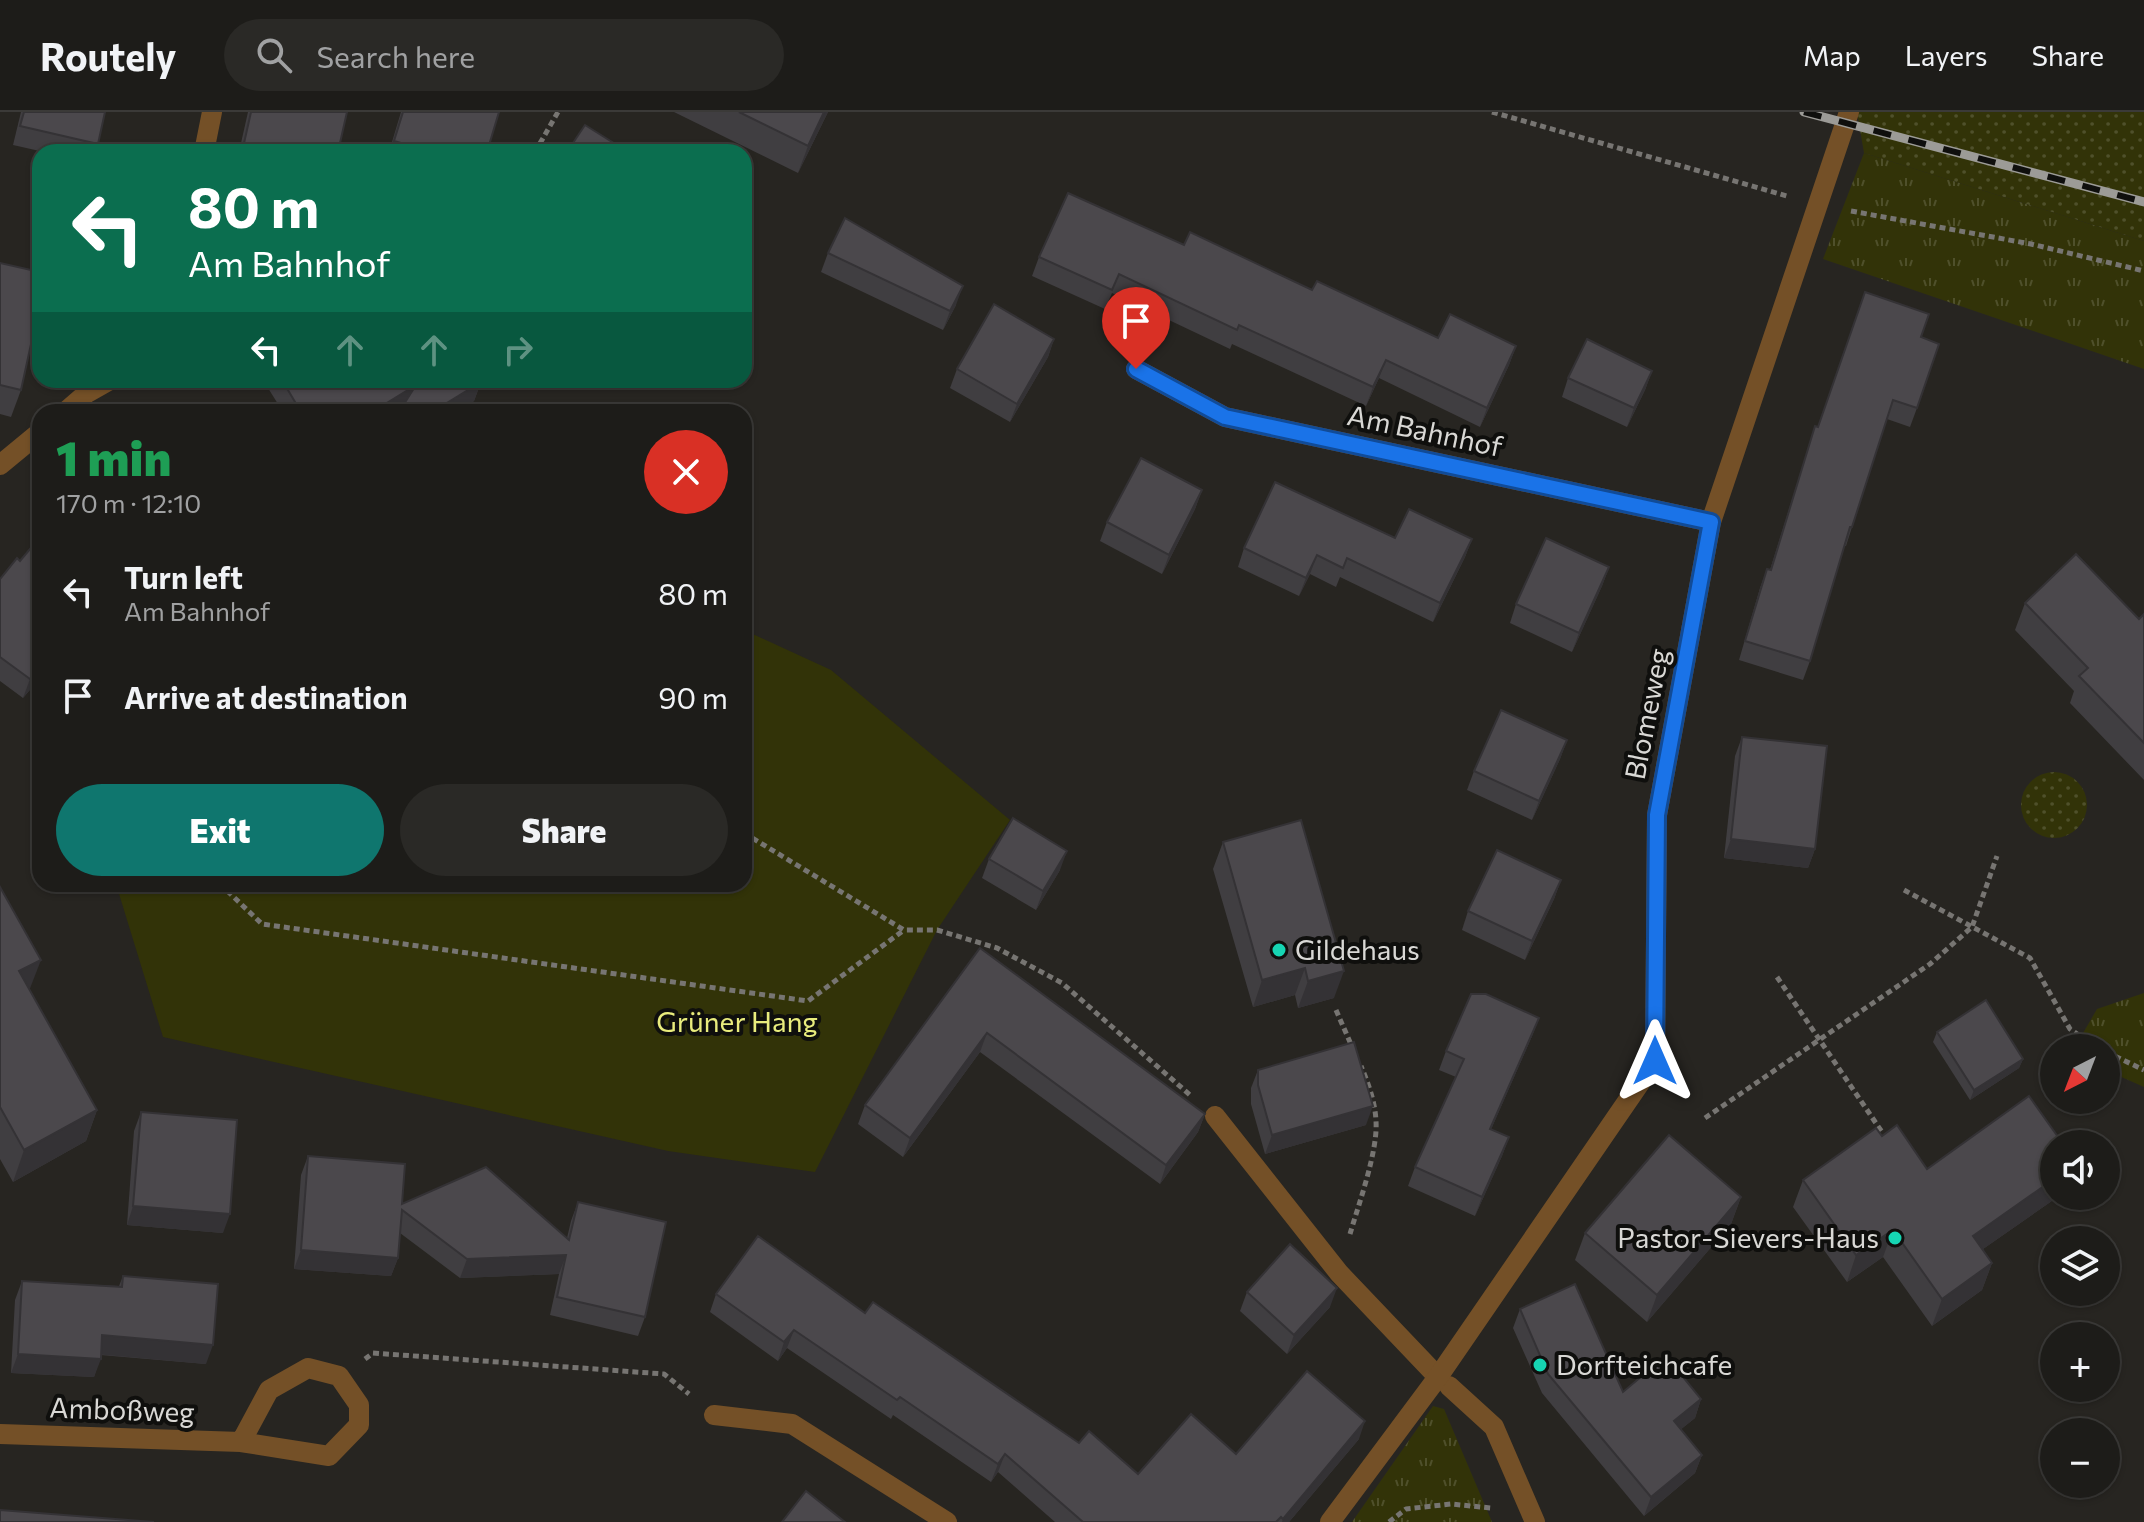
<!DOCTYPE html>
<meta charset="utf-8">
<style>
:root{--surface:#1d1c19;--page:#2a2926;--text:#f1f3f6;--muted:#a0a1a2;--line:#3b3a38;--accent:#0f766e}
body{margin:0;font-family:Commissioner,sans-serif;background:var(--page);color:var(--text);height:100vh;display:flex;flex-direction:column;font-size:30px;white-space:nowrap}
*{box-sizing:border-box;margin:0}
p{font-size:26px;color:var(--muted)}
.icon{flex:none;width:44px;height:44px;fill:none;stroke:currentColor;stroke-width:2;stroke-linecap:round;stroke-linejoin:round}
.map{position:relative;flex:1;overflow:hidden}
.drawer{position:absolute;left:32px;top:292px;width:720px;height:488px;display:flex;flex-direction:column;background:var(--surface);border-radius:24px;box-shadow:0 2px 6px #0004,0 0 0 2px var(--line)}
.drawer>*{flex:none}
.guide{position:absolute;left:32px;top:32px;width:720px;height:244px;border-radius:24px;box-shadow:0 2px 6px #0004,0 0 0 2px var(--line);background:#0b6e4f;color:#fff;overflow:hidden}
.needle{width:52px;rotate:222deg}
.fabs{position:absolute;left:2040px;top:922px;display:grid;gap:16px}
.fabs a{display:grid;place-items:center;width:80px;height:80px;border-radius:50%;background:var(--surface);box-shadow:0 2px 6px #0004,0 0 0 2px var(--line);font-size:40px}
.pin{position:absolute;display:grid;place-items:center;width:68px;height:68px;color:#fff;margin:-82px -34px;border-radius:50% 50% 50% 0;rotate:-45deg;box-shadow:0 0 8px #0007}
.pin .icon{rotate:45deg}
.me{position:absolute;width:88px;margin:-44px;rotate:0deg;stroke-linejoin:round;filter:drop-shadow(0 0 6px #0008)}
.turn{display:flex;align-items:center;gap:28px;height:168px;padding:0 24px;font-size:36px}
.turn .icon{width:104px;height:104px;stroke-width:2.5}
.turn b{display:block;font-size:56px;line-height:68px}
.lanes{display:flex;align-items:center;height:76px;padding:0 24px;background:#0003;justify-content:center;gap:40px;direction:ltr}
.lanes .off{opacity:.35}
.round{display:grid;place-items:center;flex:none;width:84px;height:84px;border-radius:42px;background:var(--page)}
.headline{display:flex;align-items:center;justify-content:space-between;height:136px;padding:0 24px}
h1{font-size:48px;font-weight:800;line-height:60px;color:#1e9e55}
.cta{display:flex;gap:16px;margin-top:auto;padding:16px 24px}
.cta a{flex:1;height:92px;border-radius:48px;background:var(--accent);color:#fff;font-size:32px;font-weight:800;line-height:92px;text-align:center}
.cta a+a{background:var(--page);color:var(--text)}
ul{padding:0;list-style:none}
li{display:flex;align-items:center;gap:24px;height:104px;padding:0 24px}
li div{flex:1}
li b{display:block;font-size:30px}
li em{font-style:normal}
header{display:flex;align-items:center;gap:48px;box-sizing:border-box;height:112px;padding:0 40px;background:var(--surface);border-bottom:2px solid var(--line)}
header strong{font-size:38px}
nav{display:flex;gap:44px;margin-inline-start:auto;font-size:28px}
.search{width:560px;height:72px;background:var(--page);display:flex;align-items:center;gap:20px;box-sizing:border-box;padding:0 28px;border-radius:44px;color:var(--muted);font-size:30px}
.map>svg:first-child{display:block}
</style>
<header>
<strong>Routely</strong>
<div class="search"><svg class="icon" aria-label="search" viewBox="0 0 24 24"><circle cx="10" cy="10" r="6"/><path d="M15 15l6 6"/></svg>Search here</div>
<nav><a>Map</a><a>Layers</a><a>Share</a></nav>
</header>
<div class="map">
<svg width="2144" height="1410" viewBox="0 0 2144 1410">
<defs>
<pattern id="grass-dots" width="8" height="8" patternUnits="userSpaceOnUse" patternTransform="scale(2)"><rect width="8" height="8" fill="#323308"/><path d="M2 2h.1M6 6h.1" fill="none" stroke="#4f502b" stroke-width="1.8" stroke-linecap="round"/></pattern>
<pattern id="park-tufts" width="24" height="20" patternUnits="userSpaceOnUse" patternTransform="scale(2)"><rect width="24" height="20" fill="#323308"/><path d="M3 7l-1-3M5 7V3M7 7l1-3M15 17l-1-3M17 17v-4M19 17l1-3" fill="none" stroke="#4f502b"/></pattern>
</defs>
<rect width="100%" height="100%" fill="#272521"/>
<!-- grass -->
<g fill="url(#grass-dots)">
<polygon points="1857,0 2144,0 2144,129 1864,41"/>
<circle cx="2054" cy="693" r="33"/>
</g>
<!-- park -->
<g fill="url(#park-tufts)">
<polygon points="1864,41 2144,129 2144,257 1823,147"/>
<polygon points="2144,881 2144,975 2117,963 2106,953 2106,936 2088,936 2079,928 2097,897"/>
<polygon points="1433,1294 1444,1297 1492,1410 1352,1410"/>
</g>
<!-- garden -->
<polygon fill="#323308" points="744,518 831,558 1010,708 937,818 815,1060 668,1039 163,925 116,772 744,772"/>
<g fill="none" stroke-linecap="round" stroke-linejoin="round">
<!-- path -->
<g stroke="#777572" stroke-width="5" stroke-dasharray="6 4" stroke-linecap="butt">
<polyline points="1492,0 1787,84"/>
<polyline points="535,40 558,0"/>
<polyline points="1851,99 2031,132 2144,159"/>
<polyline points="744,721 904,818 937,818 997,836 1062,871 1190,983"/>
<polyline points="220,772 262,812 808,889 904,818"/>
<polyline points="1904,778 2030,846 2070,917 2097,936"/>
<polyline points="1777,865 1886,1026"/>
<polyline points="1336,898 1353,937"/>
<polyline points="2106,940 2144,958"/>
<polyline points="1705,1006 1930,852 1972,815 1997,744"/>
<path d="M1350,1122C1359,1091 1378,1039 1376,1009C1375,989 1368,971 1361,954"/>
<polyline points="365,1247 373,1241 664,1262 689,1282"/>
<polyline points="1389,1410 1406,1397 1451,1392 1491,1396"/>
</g>
<!-- minor -->
<g stroke="#745027" stroke-width="20">
<polyline points="204,40 212,0"/>
<polyline points="1136,257 1225,305 1711,410"/>
<polyline points="65,300 87,281 110,268"/>
<polyline points="0,353 40,320"/>
<polyline points="1215,1004 1339,1161 1438,1265"/>
<polyline points="1449,1274 1494,1315 1535,1410"/>
<polyline points="714,1303 792,1312 947,1410"/>
<polyline points="0,1322 241,1330 329,1344 359,1313 359,1293 339,1264 308,1256 269,1278 241,1330"/>
<polyline points="1330,1410 1438,1265 1655,949 1657,703 1711,410 1849,0"/>
</g>
<!-- rail casing -->
<g stroke="#9c9b97" stroke-width="9">
<polyline id="rail" points="1804,0 2144,90"/>
</g>
<!-- rail -->
<use href="#rail" stroke="#0f0f0d" stroke-width="6" stroke-dasharray="18" stroke-linecap="butt"/>
</g>
<!-- wall -->
<g fill="#403e41">
<polygon points="21,0 105,0 95,40 44,40 13,33"/>
<polygon points="248,0 347,0 338,40 239,40"/>
<polygon points="401,0 499,0 487,40 389,40"/>
<polygon points="674,0 828,0 798,61"/>
<polygon points="1184,133 1312,178 1438,226 1516,234 1509,253 1480,315 1379,266 1366,294 1232,232 1230,237 1112,181 1105,197 1032,164 1039,145"/>
<polygon points="828,141 956,193 943,218 821,160"/>
<polygon points="0,151 21,278 11,305 0,302"/>
<polygon points="1921,225 1917,296 1910,315 1887,307 1852,415 1846,434 1844,434 1810,549 1803,568 1739,548 1760,476 1767,457 1770,458 1815,314 1818,315"/>
<polygon points="1054,227 1048,245 1010,310 950,276 957,257"/>
<polygon points="1652,259 1645,278 1627,315 1562,285 1568,266"/>
<polygon points="271,268 480,268 481,270 474,289 456,300 399,300 401,297 396,300 283,300 268,276"/>
<polygon points="1202,378 1195,397 1162,462 1100,429 1107,410"/>
<polygon points="40,425 40,566 23,586 0,569 0,467 20,449"/>
<polygon points="1395,426 1472,427 1465,445 1433,510 1340,465 1336,475 1310,462 1299,484 1238,455 1244,436"/>
<polygon points="1609,455 1602,474 1572,540 1510,511 1516,492"/>
<polygon points="2025,491 2139,507 2144,502 2144,668 2070,591 2074,579 2015,518"/>
<polygon points="1742,625 1815,737 1808,756 1724,746 1735,644"/>
<polygon points="1567,628 1560,647 1532,708 1467,678 1474,659"/>
<polygon points="1223,730 1334,886 1298,896 1295,883 1253,895 1213,757"/>
<polygon points="989,747 1060,758 1036,798 982,766"/>
<polygon points="1561,768 1554,787 1525,848 1462,818 1468,799"/>
<polygon points="0,775 30,878 97,998 86,1029 13,1070 0,1047"/>
<polygon points="980,836 1205,1002 1198,1020 1160,1072 980,940 903,1045 858,1012 865,993"/>
<polygon points="1539,906 1532,924 1491,1017 1509,1025 1502,1044 1475,1104 1408,1074 1415,1055 1456,965 1439,958 1446,939"/>
<polygon points="1937,920 2023,947 2019,956 1970,988 1933,930"/>
<polygon points="1258,958 1366,1013 1265,1042 1251,992 1251,976"/>
<polygon points="141,1000 223,1121 127,1113 134,1019"/>
<polygon points="1882,1024 1927,1057 2059,1084 1983,1137 1992,1151 1982,1178 1932,1214 1883,1145 1847,1170 1793,1095 1803,1068"/>
<polygon points="308,1044 402,1092 567,1126 571,1109 578,1090 645,1205 638,1224 550,1203 559,1162 460,1166 400,1121 398,1146 391,1164 294,1157 301,1063"/>
<polygon points="1741,1085 1731,1112 1647,1210 1575,1148 1585,1121"/>
<polygon points="123,1164 206,1252 101,1243 94,1265 11,1261 15,1188 22,1169 119,1174"/>
<polygon points="1247,1180 1330,1195 1287,1242 1240,1199"/>
<polygon points="716,1182 865,1201 1079,1331 1138,1362 1236,1342 1359,1327 1289,1410 1055,1410 998,1360 991,1370 893,1303 891,1307 787,1236 778,1249 710,1200"/>
<polygon points="1520,1197 1623,1280 1701,1287 1695,1306 1681,1317 1702,1343 1695,1361 1644,1404 1542,1281 1513,1216"/>
</g>
<!-- shaded-wall -->
<g fill="#343235">
<polygon points="824,0 828,0 798,61 808,34"/>
<polygon points="963,174 956,193 943,218 950,199"/>
<polygon points="1054,227 1048,245 1010,310 1017,292"/>
<polygon points="1516,234 1509,253 1480,315 1487,296"/>
<polygon points="1386,248 1379,266 1366,294 1373,275"/>
<polygon points="1652,259 1645,278 1627,315 1634,296"/>
<polygon points="481,270 474,289 456,300 432,300"/>
<polygon points="416,273 409,292 396,300 372,300"/>
<polygon points="1202,378 1195,397 1162,462 1169,443"/>
<polygon points="1472,427 1465,445 1433,510 1440,491"/>
<polygon points="1317,443 1310,462 1299,484 1306,466"/>
<polygon points="1609,455 1602,474 1572,540 1579,521"/>
<polygon points="40,556 40,566 23,586 30,567"/>
<polygon points="1567,628 1560,647 1532,708 1539,689"/>
<polygon points="1731,727 1815,737 1808,756 1724,746"/>
<polygon points="1067,739 1060,758 1036,798 1043,779"/>
<polygon points="1561,768 1554,787 1525,848 1532,829"/>
<polygon points="41,848 29,879 19,859"/>
<polygon points="1305,856 1295,883 1253,895 1262,868"/>
<polygon points="1344,859 1334,886 1298,896 1308,869"/>
<polygon points="1539,906 1532,924 1483,1036 1490,1017"/>
<polygon points="987,921 980,940 903,1045 910,1026"/>
<polygon points="2023,947 2019,956 1970,988 1974,978"/>
<polygon points="1373,994 1366,1013 1265,1042 1272,1023"/>
<polygon points="97,998 86,1029 13,1070 24,1038"/>
<polygon points="1205,1002 1198,1020 1160,1072 1166,1053"/>
<polygon points="1509,1025 1502,1044 1475,1104 1482,1085"/>
<polygon points="2054,1067 2054,1084 2059,1084 1963,1151 1973,1124"/>
<polygon points="1741,1085 1731,1112 1647,1210 1657,1183"/>
<polygon points="133,1094 230,1102 223,1121 127,1113"/>
<polygon points="1893,1118 1883,1145 1847,1170 1856,1143"/>
<polygon points="301,1138 398,1146 391,1164 294,1157"/>
<polygon points="566,1143 559,1162 460,1166 467,1147"/>
<polygon points="1992,1151 1982,1178 1932,1214 1942,1187"/>
<polygon points="1337,1176 1330,1195 1287,1242 1294,1223"/>
<polygon points="794,1218 787,1236 778,1249 784,1230"/>
<polygon points="102,1223 213,1233 206,1252 95,1242"/>
<polygon points="18,1242 101,1247 94,1265 11,1261"/>
<polygon points="1701,1287 1695,1306 1668,1328 1674,1309"/>
<polygon points="1365,1309 1359,1327 1289,1410 1282,1410 1283,1407"/>
<polygon points="1005,1342 998,1360 991,1370 998,1352"/>
<polygon points="1702,1343 1695,1361 1644,1404 1651,1385"/>
</g>
<!-- building -->
<g fill="#4b484c" stroke="#343235" stroke-width="2">
<polygon points="24,0 105,0 98,32 20,14"/>
<polygon points="251,0 347,0 338,40 242,40"/>
<polygon points="403,0 499,0 487,40 432,40 394,29"/>
<polygon points="739,0 824,0 808,34"/>
<polygon points="585,13 628,40 567,40"/>
<polygon points="1068,81 1184,133 1190,120 1312,178 1317,169 1438,226 1450,202 1516,234 1487,296 1386,248 1373,275 1239,213 1237,218 1119,162 1112,178 1039,145"/>
<polygon points="845,106 963,174 950,199 828,141"/>
<polygon points="0,151 40,160 40,191 21,278 0,273"/>
<polygon points="1865,180 1929,202 1921,225 1939,232 1917,296 1893,288 1852,415 1850,415 1810,549 1745,529 1767,457 1771,458 1815,314 1818,315"/>
<polygon points="994,192 1054,227 1017,292 957,257"/>
<polygon points="1587,227 1652,259 1634,296 1568,266"/>
<polygon points="282,268 480,268 481,270 432,300 399,300 416,273 372,300 301,300"/>
<polygon points="1141,346 1202,378 1169,443 1107,410"/>
<polygon points="1275,370 1395,426 1409,397 1472,427 1440,491 1347,446 1343,456 1317,443 1306,466 1244,436"/>
<polygon points="40,425 40,556 30,567 0,545 0,467 17,446 20,449"/>
<polygon points="1546,426 1609,455 1579,521 1516,492"/>
<polygon points="2076,442 2139,507 2144,502 2144,631 2079,564 2088,556 2025,491"/>
<polygon points="1501,598 1567,628 1539,689 1474,659"/>
<polygon points="1742,625 1827,634 1815,737 1731,727"/>
<polygon points="1013,706 1067,739 1043,779 989,747"/>
<polygon points="1301,708 1344,859 1308,869 1305,856 1262,868 1223,730"/>
<polygon points="1497,738 1561,768 1532,829 1468,799"/>
<polygon points="0,775 41,848 19,859 97,998 24,1038 0,995"/>
<polygon points="980,836 1205,1002 1166,1053 987,921 910,1026 865,993"/>
<polygon points="1471,882 1486,882 1539,906 1490,1017 1509,1025 1482,1085 1415,1055 1464,947 1446,939"/>
<polygon points="1986,888 2023,947 1974,978 1937,920"/>
<polygon points="1354,930 1373,994 1272,1023 1258,973 1258,958"/>
<polygon points="2029,984 2063,1032 2054,1032 2054,1067 1973,1124 1992,1151 1942,1187 1893,1118 1856,1143 1803,1068 1876,1016 1882,1024 1897,1013 1927,1057"/>
<polygon points="141,1000 237,1008 230,1102 133,1094"/>
<polygon points="1669,1023 1741,1085 1657,1183 1585,1121"/>
<polygon points="308,1044 405,1052 402,1092 486,1055 569,1128 578,1090 666,1110 645,1205 557,1185 566,1143 467,1147 402,1098 398,1146 301,1138"/>
<polygon points="758,1124 865,1201 873,1190 1079,1331 1089,1319 1138,1362 1191,1302 1236,1342 1307,1259 1365,1309 1283,1407 1281,1405 1276,1410 1083,1410 1005,1342 998,1352 900,1285 897,1288 794,1218 784,1230 716,1182"/>
<polygon points="1290,1132 1337,1176 1294,1223 1247,1180"/>
<polygon points="123,1164 218,1172 213,1233 102,1223 101,1247 18,1242 22,1169 122,1175"/>
<polygon points="1575,1172 1623,1280 1666,1244 1701,1287 1674,1309 1702,1343 1651,1385 1548,1262 1520,1197"/>
<polygon points="806,1379 845,1410 782,1410"/>
<polygon points="0,1398 154,1410 0,1410"/>
</g>
<g fill="none" stroke-linecap="round" stroke-linejoin="round">
<!-- route casing -->
<g stroke="#114b97" stroke-width="20">
<polyline id="route" points="1136,257 1225,305 1711,410 1657,703 1655,949"/>
</g>
<!-- route -->
<use href="#route" stroke="#1a73e8" stroke-width="14"/>
</g>
<!-- markers -->
<g fill="#16d5b3" stroke="#0f0f0d" stroke-width="3">
<circle cx="1279" cy="838" r="8"/>
<circle cx="1895" cy="1126" r="8"/>
<circle cx="1540" cy="1253" r="8"/>
</g>
<g text-anchor="middle" stroke-width="8" stroke-linejoin="round" paint-order="stroke">
<!-- street labels -->
<g font-size="28" fill="#d9d8d5" stroke="#0f0f0d">
<text transform="translate(1425 319) rotate(12)" y="10">Am Bahnhof</text>
<text transform="translate(1647 602) rotate(-79)" y="10">Blomeweg</text>
<text transform="translate(122 1298) rotate(2)" y="10">Amboßweg</text>
</g>
<!-- poi labels -->
<g font-size="28" fill="#d9d8d5" stroke="#0f0f0d" text-anchor="start">
<text x="1295" y="848">Gildehaus</text>
<text x="1879" y="1136" text-anchor="end">Pastor-Sievers-Haus</text>
<text x="1556" y="1263">Dorfteichcafe</text>
</g>
<!-- park labels -->
<g font-size="28" fill="#e9ec7d" stroke="#0f0f0d">
<text x="737" y="920">Grüner Hang</text>
</g>
</g>
</svg>
<div class="fabs">
<a><svg class="needle" viewBox="-14 -14 28 28"><path d="M0-13l5 13h-10z" fill="#e53935"/><path d="M0 13l5-13h-10z" fill="#a0a1a2"/></svg></a>
<a><svg class="icon" aria-label="sound" viewBox="0 0 24 24"><path d="M4 9h4l5-4v14l-5-4H4zM17 9q2 3 0 6"/></svg></a>
<a><svg class="icon" aria-label="layers" viewBox="0 0 24 24"><path d="M12 4l9 5-9 5-9-5zM3 14l9 5 9-5"/></svg></a>
<a>+</a>
<a>−</a>
</div>
<div class="pin" style="left:1136px;top:257px;background:#d93025"><svg class="icon" aria-label="arrive" viewBox="0 0 24 24"><path d="M6 21V4h12l-3 4 3 4H6"/></svg></div>
<svg class="me" style="left:1655px;top:949px" viewBox="-20 -20 40 40"><path d="M0-17L14 15 0 8-14 15z" fill="#1a73e8" stroke="#fff" stroke-width="4"/></svg>
<div class="guide">
<div class="turn"><svg class="icon" aria-label="left" viewBox="0 0 24 24"><path d="M17 20v-9H6M10 6l-5 5 5 5"/></svg><div><b>80 m</b>Am Bahnhof</div></div>
<div class="lanes"><svg class="icon" aria-label="left" viewBox="0 0 24 24"><path d="M17 20v-9H6M10 6l-5 5 5 5"/></svg><svg class="icon off" aria-label="ahead" viewBox="0 0 24 24"><path d="M12 20V5M6 11l6-6 6 6"/></svg><svg class="icon off" aria-label="ahead" viewBox="0 0 24 24"><path d="M12 20V5M6 11l6-6 6 6"/></svg><svg class="icon off" aria-label="right" viewBox="0 0 24 24"><path d="M7 20v-9h11M14 6l5 5-5 5"/></svg></div>
</div>
<section class="drawer">
<div class="headline"><div><h1>1 min</h1><p>170 m · 12:10</p></div><a class="round" style="background:#d93025;color:#fff"><svg class="icon" aria-label="close" viewBox="0 0 24 24"><path d="M6 6l12 12M18 6L6 18"/></svg></a></div>
<ul>
<li><svg class="icon" aria-label="left" viewBox="0 0 24 24"><path d="M17 20v-9H6M10 6l-5 5 5 5"/></svg><div><b>Turn left</b><p>Am Bahnhof</p></div><em>80 m</em></li>
<li><svg class="icon" aria-label="arrive" viewBox="0 0 24 24"><path d="M6 21V4h12l-3 4 3 4H6"/></svg><div><b>Arrive at destination</b></div><em>90 m</em></li>
</ul>
<div class="cta"><a>Exit</a><a>Share</a></div>
</section>
</div>
